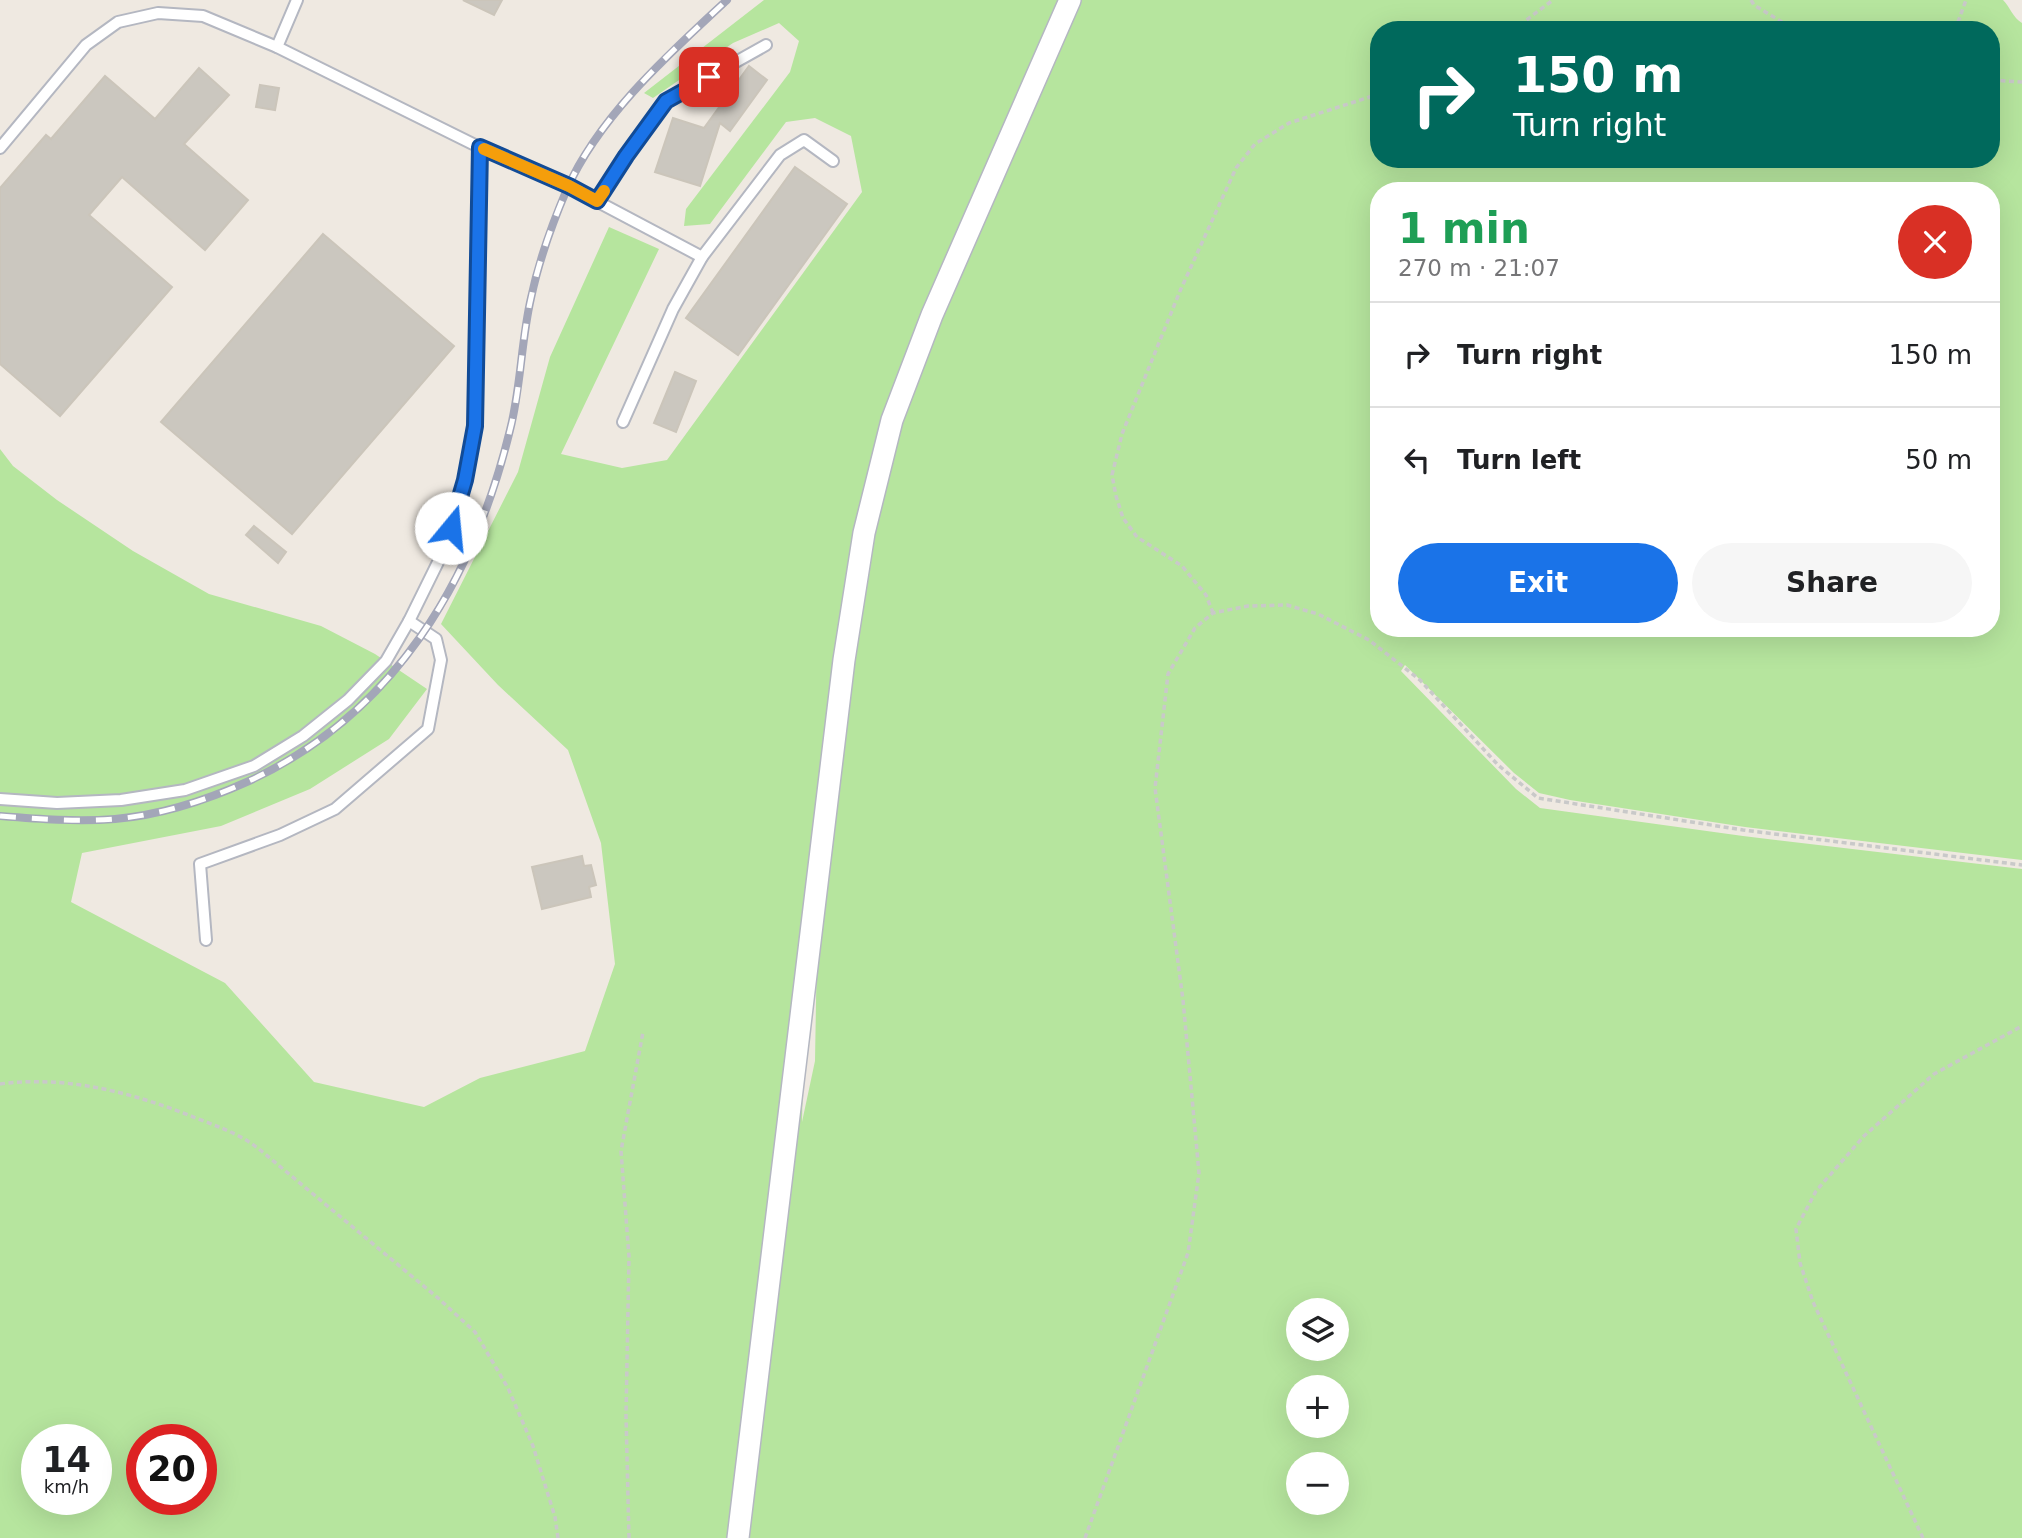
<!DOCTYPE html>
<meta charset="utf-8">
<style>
:root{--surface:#fff;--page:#f6f6f6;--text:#202124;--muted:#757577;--line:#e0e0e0;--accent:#1a73e8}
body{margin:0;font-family:"DejaVu Sans",sans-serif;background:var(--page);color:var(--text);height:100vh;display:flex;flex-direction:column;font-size:26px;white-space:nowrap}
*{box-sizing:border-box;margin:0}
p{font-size:23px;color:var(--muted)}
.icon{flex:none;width:38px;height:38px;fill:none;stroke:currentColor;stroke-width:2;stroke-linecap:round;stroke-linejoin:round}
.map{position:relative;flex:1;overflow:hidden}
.sheet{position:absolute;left:1370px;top:182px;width:630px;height:455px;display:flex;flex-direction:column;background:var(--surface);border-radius:28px;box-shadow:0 7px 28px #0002}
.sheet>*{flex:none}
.hud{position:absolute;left:1370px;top:21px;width:630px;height:147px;border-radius:28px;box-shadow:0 7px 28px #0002;background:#00695c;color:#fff;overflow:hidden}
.tools{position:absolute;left:1286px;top:1298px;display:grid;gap:14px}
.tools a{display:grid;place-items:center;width:63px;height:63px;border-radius:50%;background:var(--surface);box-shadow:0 7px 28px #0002;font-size:35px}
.speed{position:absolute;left:21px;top:1424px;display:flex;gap:14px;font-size:35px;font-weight:700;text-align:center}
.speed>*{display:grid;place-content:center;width:91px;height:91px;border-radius:50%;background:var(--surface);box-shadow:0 7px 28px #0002;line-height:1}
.speed small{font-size:18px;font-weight:400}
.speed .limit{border:10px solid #d22;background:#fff;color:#111}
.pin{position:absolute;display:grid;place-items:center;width:60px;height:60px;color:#fff;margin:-30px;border-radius:14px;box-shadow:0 4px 10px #0006}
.me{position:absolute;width:77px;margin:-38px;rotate:17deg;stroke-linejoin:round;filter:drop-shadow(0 0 5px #0008)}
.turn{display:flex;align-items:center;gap:24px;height:147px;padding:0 28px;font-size:32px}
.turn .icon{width:91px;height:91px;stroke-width:2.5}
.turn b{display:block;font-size:49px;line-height:60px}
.round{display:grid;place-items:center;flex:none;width:74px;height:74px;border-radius:37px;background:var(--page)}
.headline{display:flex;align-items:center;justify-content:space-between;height:119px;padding:0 28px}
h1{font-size:42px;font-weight:600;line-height:52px;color:#1e9e55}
.action{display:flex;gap:14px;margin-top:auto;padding:14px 28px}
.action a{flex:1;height:80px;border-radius:42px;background:var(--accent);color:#fff;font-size:28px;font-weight:600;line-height:80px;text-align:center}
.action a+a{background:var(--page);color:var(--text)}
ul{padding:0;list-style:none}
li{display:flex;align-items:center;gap:21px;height:105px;padding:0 28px;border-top:2px solid var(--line)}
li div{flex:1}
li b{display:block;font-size:26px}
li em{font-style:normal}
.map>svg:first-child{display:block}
</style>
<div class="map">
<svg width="2022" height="1538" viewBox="0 0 2022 1538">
<rect width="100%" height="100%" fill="#efe9e1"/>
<!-- green -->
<path fill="#b6e59e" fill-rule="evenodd" d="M764,0H2003C2010,7 2013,18 2022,23V860L1745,827L1570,800L1539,793L1514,773L1405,665L1401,671L1516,789L1540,808L1743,836L2022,869V1538H0V449L13,466L57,500L133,551L209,594L321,626L375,654L427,689L389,739L310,789L221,826L82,853L71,902L225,983L314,1082L424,1107L480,1078L585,1051L615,964L601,843L568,750L498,685L441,624L518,472L550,357L609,227L659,249L561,454L622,468L667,460L862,192L851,136L815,118L786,122L710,224L684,226L686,209L790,72L799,41L779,23L733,43L653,98L644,93ZM1379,30H1992V159H1379ZM1379,191H1992V628H1379ZM818,887L815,1061L802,1122L807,889ZM1298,1311H1337V1349H1298ZM1298,1388H1337V1426H1298ZM37,1440H96V1500H37ZM142,1440H201V1500H142ZM1298,1465H1337V1503H1298Z"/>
<!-- building -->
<g fill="#cbc7bf" stroke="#cbc5ba" stroke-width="2">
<polygon points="463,0 502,0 494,15"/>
<polygon points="749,66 767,80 730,131 720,123 700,186 655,172 673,118 704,128"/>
<polygon points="199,68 229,95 184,144 248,200 205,250 122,177 89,215 172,287 60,416 0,364 0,188 46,135 51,139 105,76 155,119"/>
<polygon points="260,85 279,88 275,110 256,107"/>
<polygon points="795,167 847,204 738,355 686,318"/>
<polygon points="323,234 454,346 292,534 161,422"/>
<polygon points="675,372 696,381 676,432 654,423"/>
<polygon points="254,526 286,552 278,563 246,535"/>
<polygon points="582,856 584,866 591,865 596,885 589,887 591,897 542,909 532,867"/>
</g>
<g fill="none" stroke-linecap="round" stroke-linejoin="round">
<!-- service casing -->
<g stroke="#b4b7c1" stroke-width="14">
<g id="service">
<polyline points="277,47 297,0"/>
<polyline points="0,148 86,45 118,22 158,13 203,16 277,47 479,147 568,186 702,257 780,155 804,140 833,161"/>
<polyline points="597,201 626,156 666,101 766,45"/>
<polyline points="623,422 673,309 702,257"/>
<polyline points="0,799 57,803 121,800 185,790 254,766 303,736 348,700 386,661 409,621 443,552 465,480 475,426 479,147"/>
<polyline points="206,940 200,864 280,835 335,809 428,729 441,660 436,639 409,621"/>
</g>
</g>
<!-- minor casing -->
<g stroke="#b4b7c1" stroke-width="24">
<polyline id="minor" points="738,1538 844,660 864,533 892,420 932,315 1070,0"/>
</g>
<!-- path -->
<g stroke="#c9c9c9" stroke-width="3.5" stroke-dasharray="5 3.5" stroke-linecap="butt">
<polyline points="1751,0 1754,5 1795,30"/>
<polyline points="1513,30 1553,0"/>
<polyline points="1955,30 1966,0"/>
<polyline points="1992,80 2022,82"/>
<polyline points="1213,613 1206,595 1182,566 1137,537 1123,518 1116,496 1112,475 1122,434 1180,291 1236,168 1255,144 1289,123 1379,94"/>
<path d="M0,1084C67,1075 134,1093 196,1118C219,1127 240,1134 259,1149L438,1298L475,1332L508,1388L533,1446L555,1517L558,1538"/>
<polyline points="629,1538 626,1415 629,1257 621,1151 643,1032"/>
<polyline points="1085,1538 1188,1253 1199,1173 1183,1000 1155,788 1168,674 1195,628 1213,613 1248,606 1287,605 1318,614 1369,640 1420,680 1498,765 1538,798 1743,830 2022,865"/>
<polyline points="1923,1538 1813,1302 1800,1263 1796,1229 1816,1191 1864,1136 1934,1074 2022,1026"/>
</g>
<!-- service -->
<use href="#service" stroke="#fff" stroke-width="10"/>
<!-- minor -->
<use href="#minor" stroke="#fff" stroke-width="21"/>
<!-- rail casing -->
<g stroke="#a3a6b8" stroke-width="8">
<path id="rail" d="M0,816C38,819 77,822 115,819C161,815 207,800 249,781C394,714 473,582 510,430C521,387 521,341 531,298C539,260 552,224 567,189C599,116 670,53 727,0"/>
</g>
<!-- rail -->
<use href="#rail" stroke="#fff" stroke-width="5" stroke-dasharray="16" stroke-linecap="butt"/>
</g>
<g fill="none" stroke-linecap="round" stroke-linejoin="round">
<!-- route casing -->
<g stroke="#114b97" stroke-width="18">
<polyline id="route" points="451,528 465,480 475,426 480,147 569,186 597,201 626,156 666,101 709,77"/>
</g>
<!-- route -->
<use href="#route" stroke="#1a73e8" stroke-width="12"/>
<!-- slow -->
<polyline stroke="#f59e0b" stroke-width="12" points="484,149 569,186 597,201 604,191"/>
</g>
</svg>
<div class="tools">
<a><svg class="icon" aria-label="layers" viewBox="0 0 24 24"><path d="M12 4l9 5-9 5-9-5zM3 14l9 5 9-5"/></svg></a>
<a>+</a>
<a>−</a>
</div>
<div class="speed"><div>14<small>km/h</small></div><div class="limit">20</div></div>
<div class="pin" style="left:709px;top:77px;background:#d93025"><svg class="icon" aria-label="arrive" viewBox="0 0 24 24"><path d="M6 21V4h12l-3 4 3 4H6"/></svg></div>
<svg class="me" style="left:451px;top:528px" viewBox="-20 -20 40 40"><circle r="19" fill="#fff"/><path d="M0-13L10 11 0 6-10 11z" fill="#1a73e8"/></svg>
<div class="hud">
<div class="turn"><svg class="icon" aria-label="right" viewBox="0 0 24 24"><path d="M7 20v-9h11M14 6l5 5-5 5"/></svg><div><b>150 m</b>Turn right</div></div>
</div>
<section class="sheet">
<div class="headline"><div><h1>1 min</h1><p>270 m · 21:07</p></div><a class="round" style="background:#d93025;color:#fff"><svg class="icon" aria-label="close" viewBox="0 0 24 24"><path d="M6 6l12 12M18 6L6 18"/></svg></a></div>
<ul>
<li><svg class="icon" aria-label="right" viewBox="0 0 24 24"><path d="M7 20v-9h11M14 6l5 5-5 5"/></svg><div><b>Turn right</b></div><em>150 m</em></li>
<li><svg class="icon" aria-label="left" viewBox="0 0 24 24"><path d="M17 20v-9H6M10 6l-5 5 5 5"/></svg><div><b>Turn left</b></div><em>50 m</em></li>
</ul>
<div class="action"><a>Exit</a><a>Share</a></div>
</section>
</div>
